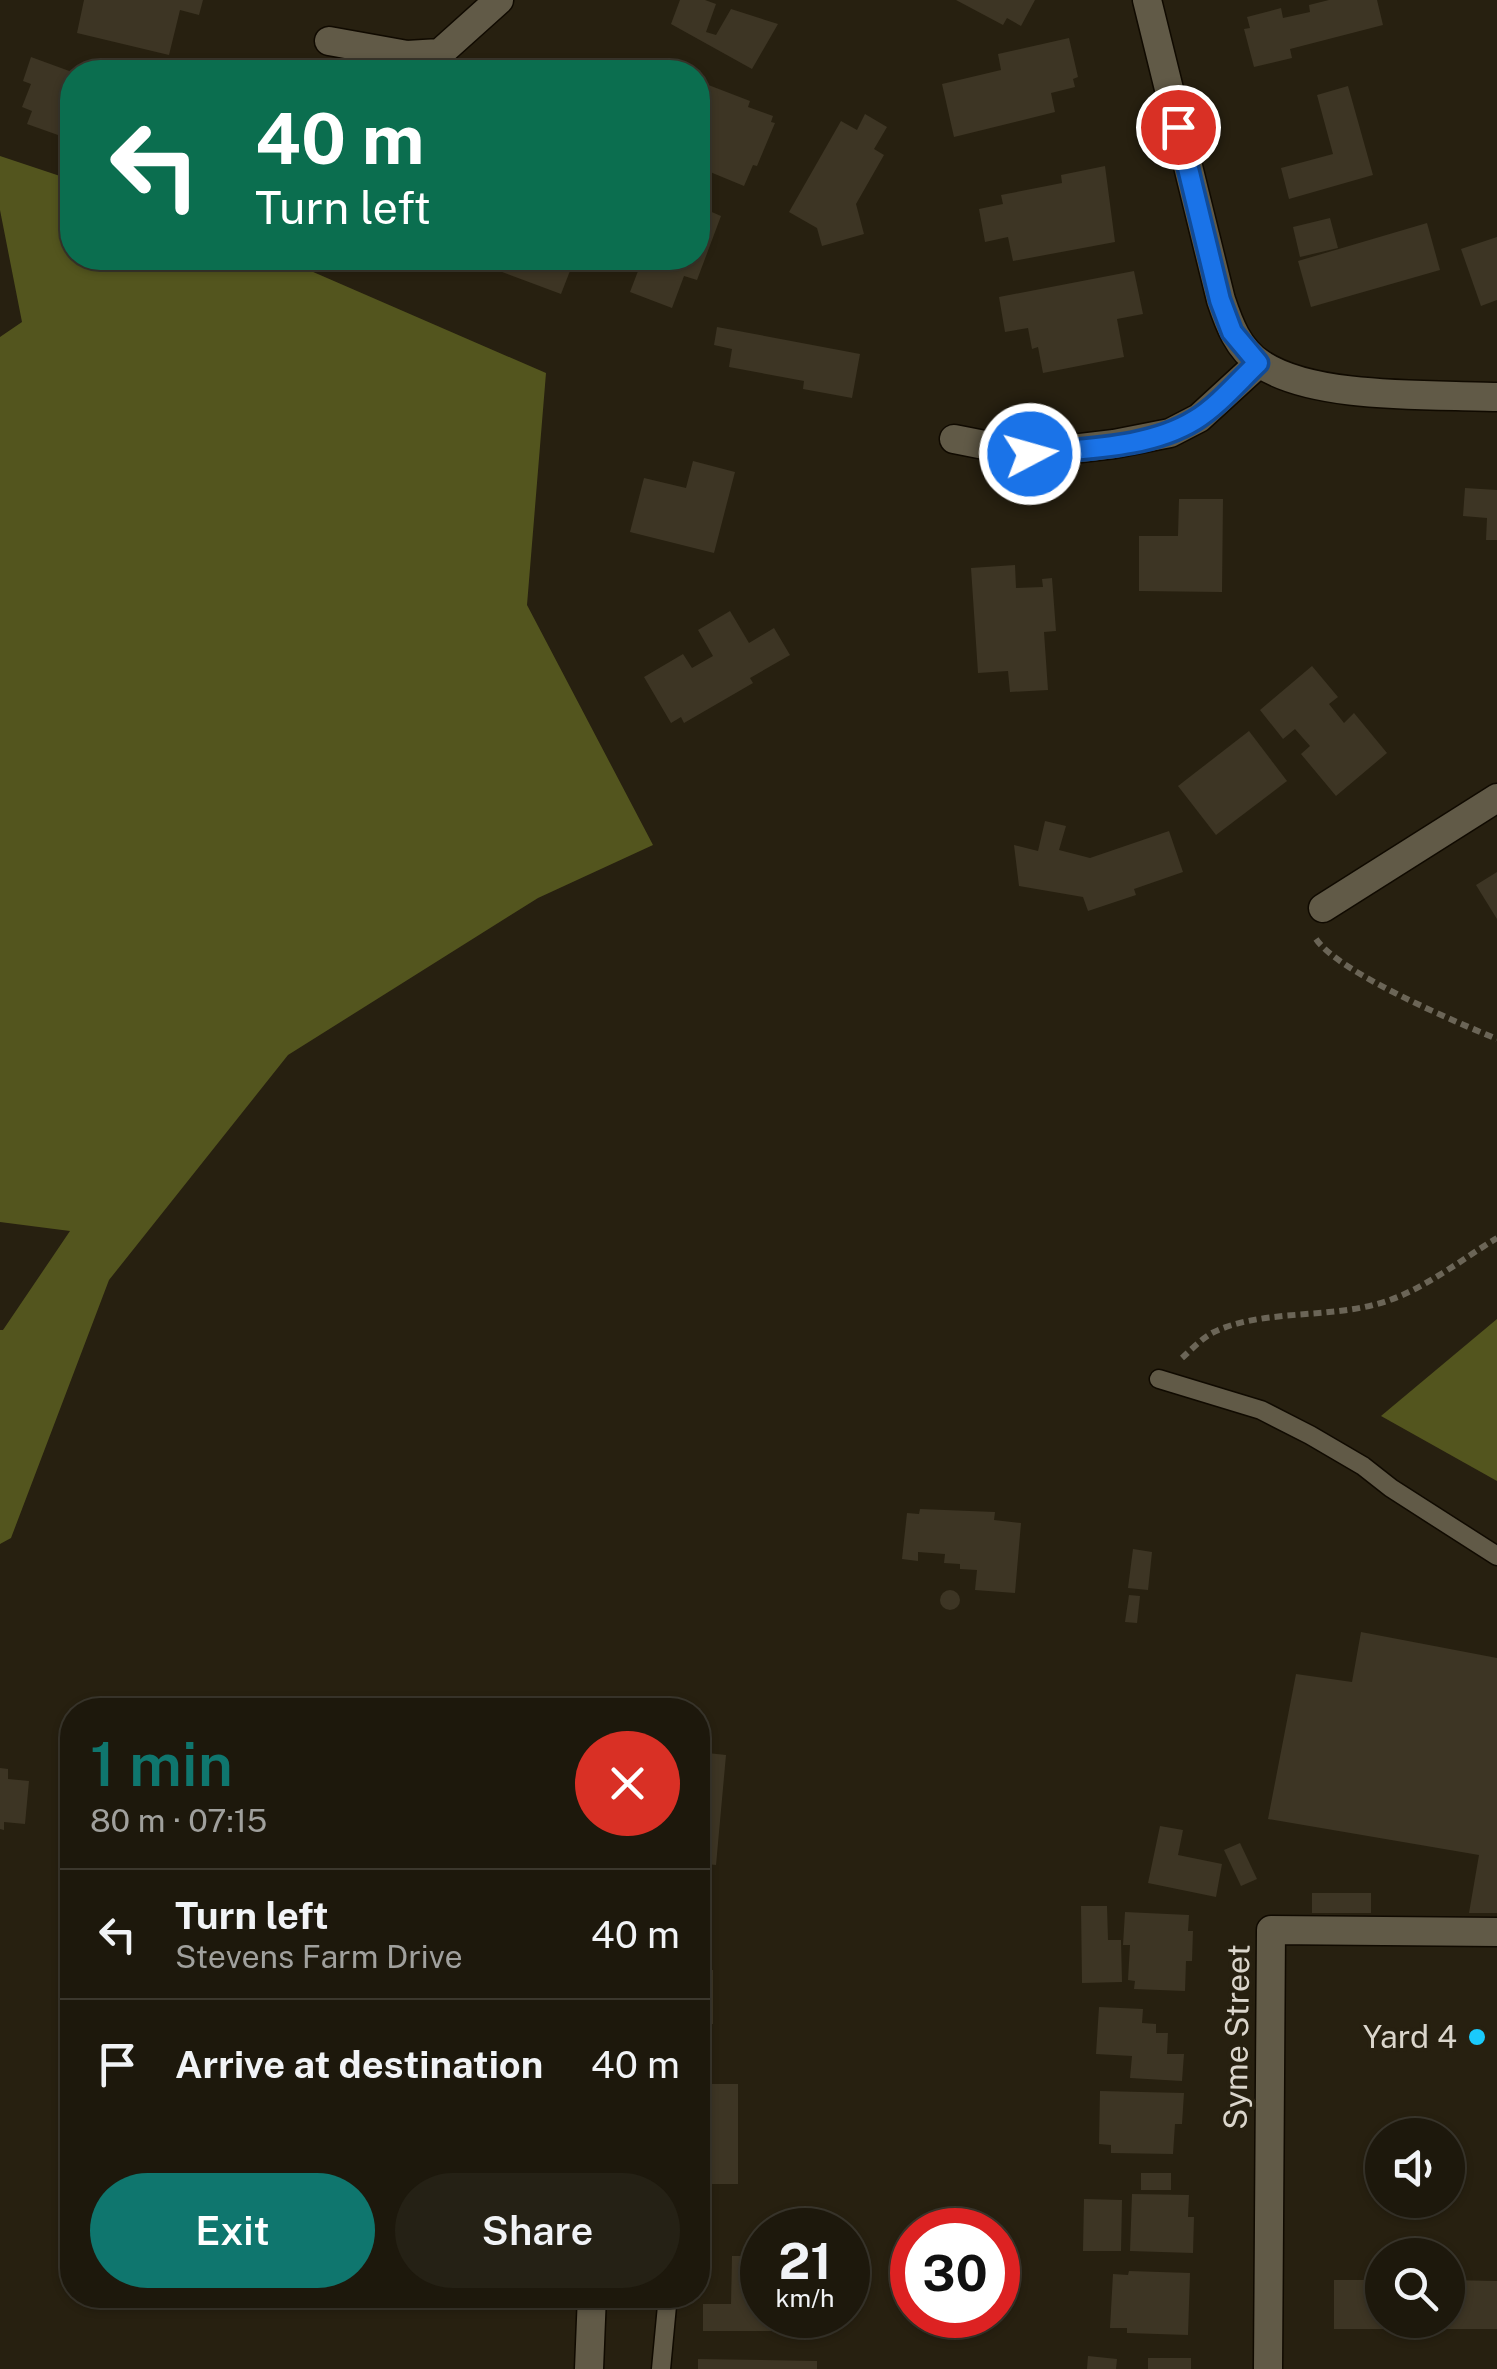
<!DOCTYPE html>
<meta charset="utf-8">
<style>
:root{--surface:#1d180c;--page:#252115;--text:#f1f3f6;--muted:#a0a09d;--line:#3b372d;--accent:#0f766e}
body{margin:0;font-family:"Public Sans",sans-serif;background:var(--page);color:var(--text);height:100vh;display:flex;flex-direction:column;font-size:38px;white-space:nowrap}
*{box-sizing:border-box;margin:0}
p{font-size:32px;color:var(--muted)}
.icon{flex:none;width:55px;height:55px;fill:none;stroke:currentColor;stroke-width:2;stroke-linecap:round;stroke-linejoin:round}
.map{position:relative;flex:1;overflow:hidden}
.sheet{position:absolute;left:60px;top:1698px;width:650px;height:610px;display:flex;flex-direction:column;background:var(--surface);border-radius:40px;box-shadow:0 2px 8px #0004,0 0 0 2px var(--line)}
.sheet>*{flex:none}
.hud{position:absolute;left:60px;top:60px;width:650px;height:210px;border-radius:40px;box-shadow:0 2px 8px #0004,0 0 0 2px var(--line);background:#0b6e4f;color:#fff;overflow:hidden}
.tools{position:absolute;left:1365px;top:2118px;display:grid;gap:20px}
.tools a{display:grid;place-items:center;width:100px;height:100px;border-radius:50%;background:var(--surface);box-shadow:0 2px 8px #0004,0 0 0 2px var(--line);font-size:50px}
.speed{position:absolute;left:740px;top:2208px;display:flex;gap:20px;font-size:50px;font-weight:700;text-align:center}
.speed>*{display:grid;place-content:center;width:130px;height:130px;border-radius:50%;background:var(--surface);box-shadow:0 2px 8px #0004,0 0 0 2px var(--line);line-height:1}
.speed small{font-size:25px;font-weight:400}
.speed .limit{border:15px solid #d22;background:#fff;color:#111}
.pin{position:absolute;display:grid;place-items:center;width:85px;height:85px;color:#fff;margin:-42px;border:5px solid #fff;border-radius:50%;box-shadow:0 2px 10px #0007}
.me{position:absolute;width:110px;margin:-55px;rotate:84deg;stroke-linejoin:round;filter:drop-shadow(0 0 8px #0008)}
.turn{display:flex;align-items:center;gap:35px;height:210px;padding:0 30px;font-size:45px}
.turn .icon{width:130px;height:130px;stroke-width:2.5}
.turn b{display:block;font-size:70px;line-height:85px}
.round{display:grid;place-items:center;flex:none;width:105px;height:105px;border-radius:52px;background:var(--page)}
.head{display:flex;align-items:center;justify-content:space-between;height:170px;padding:0 30px}
h1{font-size:60px;font-weight:600;line-height:75px;color:var(--accent)}
.cta{display:flex;gap:20px;margin-top:auto;padding:20px 30px}
.cta a{flex:1;height:115px;border-radius:60px;background:var(--accent);color:#fff;font-size:40px;font-weight:600;line-height:115px;text-align:center}
.cta a+a{background:var(--page);color:var(--text)}
ul{padding:0;list-style:none}
li{display:flex;align-items:center;gap:30px;height:130px;padding:0 30px;border-top:2px solid var(--line)}
li div{flex:1}
li b{display:block;font-size:38px}
li em{font-style:normal}
.map>svg:first-child{display:block}
</style>
<div class="map">
<svg width="1497" height="2369" viewBox="0 0 1497 2369">
<rect width="100%" height="100%" fill="#272010"/>
<!-- forest -->
<g fill="#53551e">
<polygon points="0,156 72,180 72,258 281,258 546,373 527,605 653,845 538,898 288,1055 109,1280 11,1538 0,1544 0,1330 3,1330 70,1231 0,1222 0,337 22,322 0,210"/>
<polygon points="1497,1319 1497,1481 1381,1416"/>
</g>
<!-- building -->
<g fill="#3d3524">
<polygon points="84,0 203,0 199,15 180,10 169,55 77,33"/>
<polygon points="680,0 705,0 716,4 706,32 716,35 731,9 778,24 752,69 671,24"/>
<polygon points="956,0 1035,0 1021,26 1007,18 1003,25"/>
<polygon points="1329,0 1377,0 1383,25 1290,49 1292,58 1254,67 1244,29 1250,28 1247,17 1281,8 1283,18 1310,12 1309,5"/>
<polygon points="1069,38 1078,77 1073,79 1075,87 1051,93 1055,112 954,137 942,84 1001,70 998,54"/>
<polygon points="31,57 72,72 72,140 27,124 32,111 22,107 31,84 23,81"/>
<polygon points="698,81 750,101 748,107 773,116 771,122 775,123 757,166 753,165 744,186 698,167"/>
<polygon points="1348,86 1373,175 1289,199 1281,168 1333,154 1317,95"/>
<polygon points="865,114 887,127 874,149 884,155 856,204 864,234 822,246 817,228 789,212 841,121 857,130"/>
<polygon points="1105,166 1115,242 1013,261 1008,237 985,242 979,209 1003,204 1001,195 1062,183 1061,175"/>
<polygon points="698,206 721,216 697,280 684,276 672,308 630,292 643,258 698,258"/>
<polygon points="1330,218 1338,248 1300,257 1293,227"/>
<polygon points="1427,223 1440,270 1311,307 1298,261"/>
<polygon points="1497,237 1497,300 1481,306 1461,249"/>
<polygon points="465,258 575,258 561,294"/>
<polygon points="1134,271 1143,314 1117,319 1124,357 1043,373 1038,347 1032,349 1028,328 1005,332 999,297"/>
<polygon points="717,327 860,354 852,398 803,389 804,381 729,367 732,349 714,345"/>
<polygon points="693,461 735,472 714,553 630,532 644,478 686,488"/>
<polygon points="1465,488 1497,490 1497,540 1486,540 1487,518 1463,516"/>
<polygon points="1179,499 1223,499 1222,592 1139,591 1139,536 1178,536"/>
<polygon points="1015,565 1016,588 1043,587 1042,579 1052,578 1056,631 1044,632 1048,690 1010,692 1008,671 978,673 971,568"/>
<polygon points="730,611 749,643 774,628 790,655 750,678 753,683 684,723 681,717 671,723 644,677 683,654 692,668 713,656 698,630"/>
<polygon points="1312,666 1338,697 1329,704 1344,723 1354,713 1387,753 1336,796 1301,754 1310,746 1295,729 1283,739 1260,710"/>
<polygon points="1249,731 1287,781 1216,835 1178,786"/>
<polygon points="1045,821 1066,826 1059,850 1090,858 1169,831 1183,872 1134,889 1136,895 1088,911 1083,897 1019,886 1014,845 1038,851"/>
<polygon points="1497,872 1497,919 1476,885"/>
<polygon points="920,1509 995,1512 994,1520 1021,1523 1015,1593 975,1590 977,1570 960,1569 960,1564 944,1563 945,1554 918,1552 918,1561 902,1559 907,1513 919,1514"/>
<polygon points="1133,1549 1152,1552 1148,1590 1128,1588"/>
<circle cx="950" cy="1600" r="10"/>
<polygon points="1129,1595 1140,1596 1137,1623 1125,1622"/>
<polygon points="1361,1632 1497,1658 1497,1913 1469,1913 1479,1855 1268,1819 1296,1674 1352,1682"/>
<polygon points="698,1752 726,1755 716,1865 698,1863"/>
<polygon points="0,1768 8,1769 8,1779 29,1781 25,1824 4,1822 4,1830 0,1829"/>
<polygon points="1160,1826 1183,1830 1178,1855 1222,1864 1216,1897 1148,1883"/>
<polygon points="1240,1843 1257,1879 1241,1886 1224,1850"/>
<rect x="1312" y="1893" width="59" height="20"/>
<polygon points="1081,1906 1107,1906 1108,1940 1121,1940 1122,1982 1082,1983"/>
<polygon points="1125,1912 1189,1915 1188,1931 1193,1931 1192,1961 1186,1961 1185,1991 1134,1989 1135,1981 1128,1980 1130,1945 1123,1945"/>
<rect x="698" y="1970" width="15" height="54"/>
<polygon points="1099,2007 1143,2009 1142,2023 1156,2024 1156,2033 1168,2033 1167,2054 1184,2054 1182,2081 1130,2078 1132,2056 1096,2054"/>
<rect x="698" y="2084" width="40" height="100"/>
<polygon points="1100,2091 1184,2093 1182,2124 1175,2124 1173,2154 1111,2153 1111,2145 1099,2144"/>
<rect x="1141" y="2173" width="30" height="17"/>
<polygon points="1132,2194 1189,2195 1188,2217 1194,2217 1193,2253 1130,2251"/>
<polygon points="1084,2199 1122,2200 1121,2251 1083,2251"/>
<polygon points="732,2256 762,2256 762,2315 771,2315 771,2331 703,2331 703,2304 731,2304"/>
<polygon points="1129,2271 1190,2273 1188,2335 1127,2333 1127,2328 1110,2328 1113,2274 1128,2275"/>
<polygon points="1334,2280 1382,2280 1382,2320 1448,2320 1448,2280 1497,2281 1497,2329 1334,2329"/>
<polygon points="412,2295 463,2295 463,2310 434,2310 435,2305 412,2304"/>
<polygon points="1088,2356 1117,2359 1116,2369 1087,2369"/>
<rect x="1148" y="2358" width="43" height="11"/>
<polygon points="698,2359 817,2361 817,2369 698,2369"/>
</g>
<g fill="none" stroke-linecap="round" stroke-linejoin="round">
<!-- service casing -->
<g stroke="#100a00" stroke-width="21">
<g id="service">
<polyline points="1159,1379 1261,1410 1310,1435 1363,1466 1391,1488 1497,1556"/>
<polyline points="661,2369 668,2295"/>
</g>
</g>
<!-- minor casing -->
<g stroke="#100a00" stroke-width="31">
<g id="minor">
<path d="M1147,0L1221,300C1229,324 1238,349 1261,364C1315,400 1432,394 1497,397"/>
<polyline points="329,41 407,55 440,53 499,0"/>
<polyline points="954,439 1030,454 1114,444 1170,433 1199,418 1259,363"/>
<polyline points="1323,908 1497,798"/>
<polyline points="589,2369 592,2295"/>
<polyline points="1268,2369 1271,1930 1497,1932"/>
</g>
</g>
<!-- path -->
<g stroke="#6b6557" stroke-width="6" stroke-dasharray="8 5" stroke-linecap="butt">
<path d="M1316,939C1339,973 1456,1022 1497,1039"/>
<path d="M1182,1358C1191,1350 1201,1339 1212,1333C1257,1310 1324,1318 1373,1305C1417,1295 1459,1261 1497,1238"/>
</g>
<!-- service -->
<use href="#service" stroke="#615a47" stroke-width="18"/>
<!-- minor -->
<use href="#minor" stroke="#615a47" stroke-width="28"/>
</g>
<g fill="none" stroke-linecap="round" stroke-linejoin="round">
<!-- route casing -->
<g stroke="#114b97" stroke-width="25">
<path id="route" d="M1030,454C1083,448 1148,449 1195,420C1218,406 1239,381 1258,363L1232,332L1220,300L1178,127"/>
</g>
<!-- route -->
<use href="#route" stroke="#1a73e8" stroke-width="18"/>
</g>
<!-- markers -->
<circle fill="#1acafc" stroke="#272010" stroke-width="4" cx="1477" cy="2037" r="10"/>
<g text-anchor="middle" stroke-width="8" stroke-linejoin="round" paint-order="stroke">
<!-- street labels -->
<g font-size="32" fill="#dbd6cc" stroke="#272010">
<text transform="translate(1237 2037) rotate(-89)" y="11">Syme Street</text>
</g>
<!-- poi labels -->
<g font-size="32" fill="#dbd6cc" stroke="#272010" text-anchor="end">
<text x="1457" y="2048">Yard 4</text>
</g>
</g>
</svg>
<div class="tools">
<a><svg class="icon" aria-label="sound" viewBox="0 0 24 24"><path d="M4 9h4l5-4v14l-5-4H4zM17 9q2 3 0 6"/></svg></a>
<a><svg class="icon" aria-label="search" viewBox="0 0 24 24"><circle cx="10" cy="10" r="6"/><path d="M15 15l6 6"/></svg></a>
</div>
<div class="speed"><div>21<small>km/h</small></div><div class="limit">30</div></div>
<div class="pin" style="left:1178px;top:127px;background:#d93025"><svg class="icon" aria-label="arrive" viewBox="0 0 24 24"><path d="M6 21V4h12l-3 4 3 4H6"/></svg></div>
<svg class="me" style="left:1030px;top:454px" viewBox="-20 -20 40 40"><circle r="17" fill="#1a73e8" stroke="#fff" stroke-width="3"/><path d="M0-11L8 9 0 5-8 9z" fill="#fff"/></svg>
<div class="hud">
<div class="turn"><svg class="icon" aria-label="left" viewBox="0 0 24 24"><path d="M17 20v-9H6M10 6l-5 5 5 5"/></svg><div><b>40 m</b>Turn left</div></div>
</div>
<section class="sheet">
<div class="head"><div><h1>1 min</h1><p>80 m · 07:15</p></div><a class="round" style="background:#d93025;color:#fff"><svg class="icon" aria-label="close" viewBox="0 0 24 24"><path d="M6 6l12 12M18 6L6 18"/></svg></a></div>
<ul>
<li><svg class="icon" aria-label="left" viewBox="0 0 24 24"><path d="M17 20v-9H6M10 6l-5 5 5 5"/></svg><div><b>Turn left</b><p>Stevens Farm Drive</p></div><em>40 m</em></li>
<li><svg class="icon" aria-label="arrive" viewBox="0 0 24 24"><path d="M6 21V4h12l-3 4 3 4H6"/></svg><div><b>Arrive at destination</b></div><em>40 m</em></li>
</ul>
<div class="cta"><a>Exit</a><a>Share</a></div>
</section>
</div>
